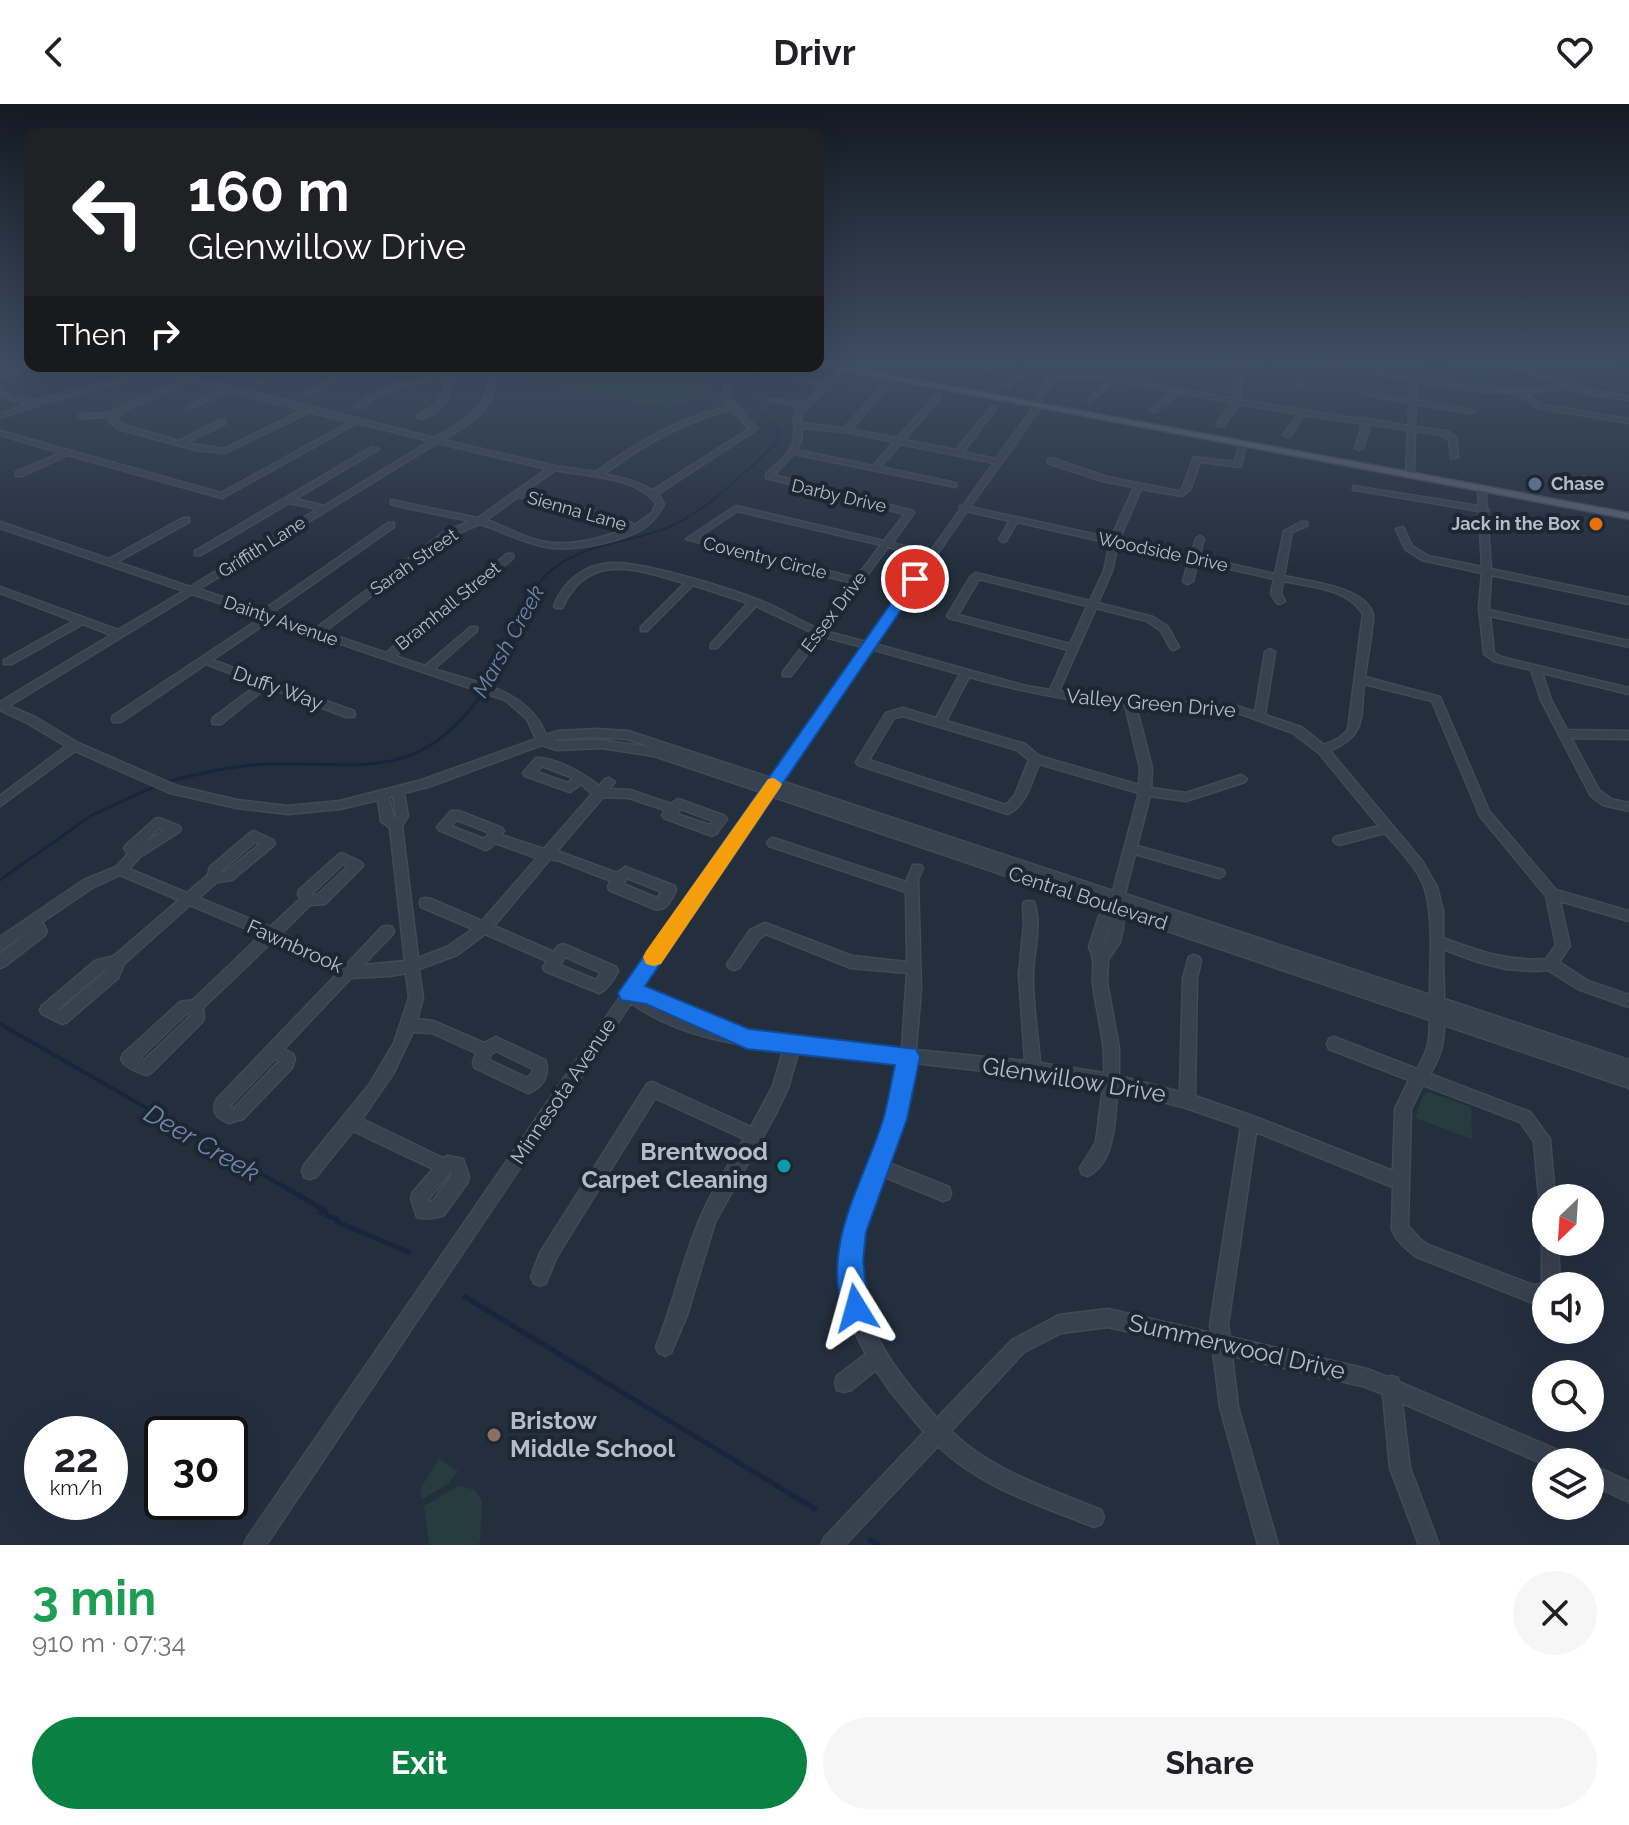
<!DOCTYPE html>
<meta charset="utf-8">
<style>
:root{--surface:#fff;--page:#f6f6f6;--text:#202124;--muted:#757577;--accent:#0b8043}
body{margin:0;font-family:Raleway,sans-serif;background:var(--page);color:var(--text);height:100vh;display:flex;flex-direction:column;font-size:30px;white-space:nowrap}
*{box-sizing:border-box;margin:0}
p{font-size:26px;color:var(--muted)}
.icon{flex:none;width:44px;height:44px;fill:none;stroke:currentColor;stroke-width:2;stroke-linecap:round;stroke-linejoin:round}
.map{position:relative;height:1441px;overflow:hidden}
.panel{display:flex;flex-direction:column;background:var(--surface);flex:1}
.panel>*{flex:none}
.guide{position:absolute;left:24px;top:24px;width:800px;height:244px;border-radius:16px;box-shadow:0 8px 32px #0002;background:#202124;color:#fff;overflow:hidden}
.needle{width:52px;rotate:205deg}
.fabs{position:absolute;left:1532px;top:1080px;display:grid;gap:16px}
.fabs a{display:grid;place-items:center;width:72px;height:72px;border-radius:50%;background:var(--surface);box-shadow:0 8px 32px #0002;font-size:40px}
.speed{position:absolute;left:24px;top:1312px;display:flex;gap:16px;font-size:40px;font-weight:700;text-align:center}
.speed>*{display:grid;place-content:center;width:104px;height:104px;border-radius:50%;background:var(--surface);box-shadow:0 8px 32px #0002;line-height:1}
.speed small{font-size:20px;font-weight:400}
.speed .limit{border:4px solid #111;border-radius:12px;background:#fff;color:#111}
.pin{position:absolute;display:grid;place-items:center;width:68px;height:68px;color:#fff;margin:-34px;border:4px solid #fff;border-radius:50%;box-shadow:0 2px 8px #0007}
.me{position:absolute;width:88px;margin:-44px;rotate:352deg;stroke-linejoin:round;filter:drop-shadow(0 0 6px #0008)}
.turn{display:flex;align-items:center;gap:28px;height:168px;padding:0 32px;font-size:36px}
.turn .icon{width:104px;height:104px;stroke-width:2.5}
.turn b{display:block;font-size:56px;line-height:68px}
.then{display:flex;align-items:center;height:76px;padding:0 32px;background:#0003;gap:16px;font-size:30px}
.round{display:grid;place-items:center;flex:none;width:84px;height:84px;border-radius:42px;background:var(--page)}
.head{display:flex;align-items:center;justify-content:space-between;height:136px;padding:0 32px}
h1{font-size:48px;font-weight:700;line-height:60px;color:#1e9e55}
.primary-button{display:flex;gap:16px;margin-top:auto;padding:16px 32px}
.primary-button a{flex:1;height:92px;border-radius:48px;background:var(--accent);color:#fff;font-size:32px;font-weight:700;line-height:92px;text-align:center}
.primary-button a+a{background:var(--page);color:var(--text)}
header{display:flex;justify-content:space-between;align-items:center;height:104px;padding:0 32px;background:var(--surface);font-size:36px;font-weight:700}
.map>svg:first-child{display:block}
</style>
<header><svg class="icon" aria-label="back" viewBox="0 0 24 24"><path d="M15 5l-7 7 7 7"/></svg>Drivr<svg class="icon" aria-label="heart" viewBox="0 0 24 24"><path d="M12 20l-8-8c-3-5 5-10 8-4 3-6 11-1 8 4z"/></svg></header>
<div class="map">
<svg width="1629" height="1441" viewBox="0 0 1629 1441">
<rect width="100%" height="100%" fill="#242f3e"/>
<!-- green -->
<g fill="#263c3f">
<polygon points="498,262 701,262 710,283 670,305 501,269"/>
<polygon points="1428,988 1471,1003 1472,1035 1415,1014 1423,991"/>
<polygon points="439,1355 458,1367 449,1379 422,1395 420,1385"/>
<polygon points="459,1382 475,1386 482,1397 480,1437 478,1441 429,1441 424,1402"/>
</g>
<g fill="none" stroke-linecap="round" stroke-linejoin="round">
<!-- stream-far3 -->
<g stroke="#17263c" stroke-width="2">
<polyline points="1426,262 1480,270 1530,270"/>
<polyline points="1554,270 1629,264"/>
<path d="M488,583C497,570 506,556 513,541C523,517 528,488 547,470C581,438 631,440 671,422C712,403 744,368 777,339L779,327L747,298L741,287L749,274L769,262"/>
</g>
<!-- stream-far2 -->
<g stroke="#17263c" stroke-width="3">
<path d="M165,678C199,670 233,661 268,660C373,658 419,680 489,581"/>
<polyline points="0,776 92,711 158,681"/>
</g>
<!-- stream-far1 -->
<polyline stroke="#17263c" stroke-width="4" points="0,920 293,1088"/>
<!-- stream -->
<g stroke="#17263c" stroke-width="5">
<polyline points="290,1086 322,1105 321,1109 325,1106 327,1112 337,1115 337,1118 409,1148"/>
<polyline points="465,1193 815,1405"/>
<polyline points="870,1436 879,1441"/>
</g>
<!-- minor casing -->
<g stroke="#414a57" stroke-width="3">
<g id="minor">
<polygon points="87,262 97,262 74,271 69,270"/>
<path d="M138,262C153,262 179,273 189,272C200,271 207,262 219,262L195,274L435,334C461,318 490,305 489,270L452,274C452,296 440,308 421,315L417,313L418,311C435,304 445,294 445,275C415,279 385,283 361,304L355,303C379,279 413,275 445,271L443,262H449L451,270L489,266L488,262H494C502,302 472,318 443,336L555,362L596,368C637,338 679,314 729,302L722,293L727,262H733L729,293L757,325L658,390L664,400C658,412 650,421 639,427C615,439 572,448 546,443C523,439 502,427 480,420L449,433L324,528L386,549L507,450H513V454L395,552L425,562L471,523H477V527L434,565C476,579 528,585 546,631L558,627L596,625L628,627L771,674L863,543L821,532L791,572H783V568L813,529L756,502L717,544H711V540L748,499L693,481L647,527H641V523L685,479C636,466 589,446 562,504H556L554,502C563,478 584,461 610,459C644,457 740,487 773,502C788,509 801,518 817,524L852,479L686,435L736,402L884,437L905,410L766,374V370C777,360 792,349 794,334C796,321 790,313 800,302L768,297L771,295L804,299L823,281L779,274L777,273V271L827,277L843,262H849L832,281L802,308L801,319L844,324L883,282H887V284L851,325L897,334L936,292H940V294L904,336L956,346L992,302H996V304L963,348L996,355L1034,302L1035,295L1053,269L1110,273L1109,262H1115L1117,274L1234,295L1235,266L1238,264L1241,266L1240,296L1360,315L1363,314L1408,322L1409,299L1362,290L1365,288L1409,295L1410,276L1342,262H1357L1410,272L1413,271C1421,276 1433,277 1443,278C1483,285 1522,287 1562,281L1512,262H1522L1589,286L1629,292V296L1588,290L1569,284L1525,289L1543,301L1629,315V319L1539,304L1516,289L1485,288L1416,278V296L1474,307L1470,309L1416,300L1415,323L1447,327L1456,333L1458,353L1451,355L1449,336L1442,331L1415,327L1414,371L1410,373L1406,371L1408,326L1368,320L1369,326L1363,344L1359,346L1355,344L1361,326L1360,319L1304,311L1290,333H1287L1283,331L1298,310L1239,300L1223,322H1220L1216,320L1232,298L1178,289L1173,295L1154,309L1150,307L1151,305L1168,293L1171,287L1115,277L1090,298L1088,297V295L1108,277L1057,272L1041,295L1042,302L970,403L1111,434L1134,383L1102,377L1048,359V355H1054L1107,373L1178,387L1182,385L1194,353L1235,358L1239,340L1246,338L1241,363L1200,358L1190,386L1182,392L1141,385L1119,436L1191,451L1196,435L1200,432L1204,435L1199,453L1275,470L1284,427L1301,418H1307V422L1292,428L1284,472C1307,477 1367,483 1373,511C1374,520 1366,561 1365,573L1440,593L1489,707L1556,786L1629,807V817L1560,797L1570,842L1559,858L1588,877L1629,891V903L1578,885L1548,866L1535,867L1506,865L1478,858L1443,845L1444,895L1629,956V970L1444,908L1629,970V984L1444,921C1444,940 1440,953 1430,970L1530,1008L1550,1035L1555,1094H1546V1102L1541,1100L1539,1094L1534,1038L1520,1018L1423,981L1411,1005L1408,1122L1420,1135L1428,1141L1533,1181L1542,1180V1138L1546,1131V1138H1558L1560,1182H1546V1197L1533,1199L1417,1153C1407,1146 1396,1137 1392,1125L1393,1083L1256,1028L1228,1221L1230,1233L1367,1265L1387,1273L1391,1272L1398,1274L1399,1278L1569,1351L1572,1358H1546V1361L1402,1299L1410,1364L1439,1441H1419L1390,1364L1383,1290L1366,1283L1232,1252L1238,1303L1278,1441H1258L1220,1303L1213,1247L1108,1223L1061,1229L1024,1248L951,1327C993,1368 1049,1384 1101,1406L1104,1413L1101,1420L1094,1423C1040,1401 981,1384 938,1342L845,1441H821L824,1434L924,1328L890,1287L876,1266L851,1286L844,1288L837,1286L835,1279L837,1272L866,1250C802,1136 884,1067 900,958L798,949L788,984L775,1011L715,1118L687,1211L671,1249L665,1252L659,1249L656,1243C671,1206 680,1167 694,1130C706,1096 725,1066 744,1035L655,994L556,1154L546,1179L540,1182L534,1179L531,1173L540,1149L647,980L652,978L657,980L751,1023L773,982L783,947C730,940 676,931 631,899L266,1441H244L247,1434L622,890L623,885L626,884L761,688L654,652L601,644L557,646L542,641L428,683L404,689L408,712L402,722L418,854L447,843L473,825L421,803L420,799L421,795L426,794L431,795L482,817L537,754L495,739L490,744L486,746L439,726L437,723L451,707H459L502,724L504,727L501,731L544,745L592,690L581,680L570,688L525,672L523,669L536,654C555,653 584,670 599,682L605,675L609,674L615,678L609,685L630,686L671,700L678,695L725,712L727,715L716,730L712,732L664,714L662,711L665,706L629,694L603,693L557,747L617,769L625,763L675,782L676,786C672,795 666,808 655,805L609,786L608,782L611,777L560,757L550,755L494,822L554,848L558,842L563,840L616,863L618,867C614,875 607,886 599,889L545,867L543,863L547,857L485,830L457,851L419,865L423,894L417,915L433,917L484,939L496,933L545,956C551,971 542,984 528,989L475,964L473,959L476,949L432,929L413,928L393,970L362,1015L443,1054L448,1052L463,1055L469,1073L467,1079L444,1111C435,1114 426,1116 417,1113L411,1094L413,1088L433,1065L353,1027L316,1073L310,1075L304,1073L302,1067L304,1061L369,981L394,939L409,894L406,869L390,872L351,874L284,945L293,950L295,955L292,964L243,1015L229,1019C216,1014 211,1008 217,995L338,869L273,837L203,904L204,914L202,918L151,969L146,971C137,968 124,963 121,955L123,950L180,898L193,896L261,831L190,801L124,860L118,874L67,918L62,920L42,910L40,906L42,902L95,857L114,852L179,796L120,771L92,784L42,818L47,827L45,831L5,862L0,864V850L33,825L0,846V833L84,776L116,763L128,750L124,744L126,741L155,715L159,714L179,722L181,725L179,728L140,753L129,765L187,789L208,771L210,763L250,729L254,727L273,736L275,739L273,742L232,776L217,778L199,794L270,823L300,795L298,790L299,786L338,751L342,749L361,758L363,761L361,764L325,800L310,801L282,829L346,861L382,823L387,822L392,823L394,827L392,831L363,861L405,857L390,724L381,717L378,696L340,705L288,710L237,704L170,689L75,647L0,702V692L66,642L27,619L0,606V598L111,531L83,520L12,560H4V556L74,517L0,489V483L118,526L184,487L0,424V418L109,455L183,414H189V418L117,458L190,483L318,405L289,399L201,451H195V447L372,343L379,345L295,395L324,402L430,337L357,319L222,394L68,351L22,372H16V368L61,349L0,331V327L221,389L350,318L310,308L225,349L196,346L118,325L109,317L112,313L83,314L79,312L83,310L114,309L116,305L183,275L153,267L117,280L40,300L0,314V310L28,300L0,292V288L35,297L112,277L146,265ZM190,277L222,285L188,302V304H192L229,287L303,306L224,345L186,339L225,320V316H219L179,337L124,321L117,316L122,308ZM732,305L749,325L653,386L633,377L604,370C643,341 684,317 732,305ZM801,324L846,328L894,338L873,362L797,346L802,334ZM437,339L547,365L478,414L391,396V400L402,403L471,417L443,429L315,525L270,510L394,423V419H388L262,507L199,485ZM901,340L994,359L963,402H960V406L930,448L892,439L914,409L913,407L774,371L794,350L956,383V379L880,363ZM555,366C584,372 639,373 656,400L652,409L635,421L624,415L523,389ZM518,393L618,419L628,424C601,435 570,444 540,437C521,432 504,422 486,416ZM737,407L881,441L856,474L697,434ZM967,407L1010,417L999,435L1003,438L1006,437L1017,418L1110,439L1104,467L1090,497L976,469L971,472L947,512L949,514L1068,546L1050,586L1026,582L875,540ZM1118,440L1189,456L1183,477L1185,479L1188,480L1193,477L1198,458L1274,475L1271,490L1277,499L1280,500L1285,497L1281,490L1283,477C1311,483 1347,484 1363,510L1348,626L1339,634L1324,641L1301,623L1265,611L1275,548L1270,545L1265,548L1255,608L1234,601L1089,593L1059,587L1096,504L1147,517L1161,527L1171,545L1174,546L1179,543L1168,523L1153,513L1098,499L1112,467ZM888,443L926,453L866,538L825,527ZM979,475L1087,502L1070,540L958,511ZM192,490L260,512L258,516L113,612L112,615L113,618H121L206,560L258,580L213,614L212,617L213,620H221L267,583L346,613H354L355,610L354,607L212,556L265,520L268,515L505,596L527,615L536,635L422,676L340,697L288,702L237,696L177,682L78,639L35,613L9,602ZM871,545L960,570L936,614L903,604L886,609L856,658L858,661L1008,710C1027,701 1031,678 1039,660L1139,689L1113,787L781,677ZM969,573C1021,587 1071,598 1125,601L1140,664L1139,681L1039,652L1025,640L946,617ZM1364,580L1432,597L1480,712L1546,792L1556,841L1546,855C1509,858 1477,847 1443,834V807L1437,783L1422,757L1330,647C1367,630 1360,616 1364,580ZM1136,602L1233,607L1293,629L1319,649L1379,722L1335,733L1333,736L1335,739L1339,741L1385,729C1399,746 1418,764 1425,785C1434,814 1430,860 1430,891L1125,790L1135,750L1219,774L1223,772L1225,769L1223,766L1137,742L1150,692L1186,697L1245,678L1247,675L1241,671L1186,689L1151,684L1152,664ZM903,612L1017,646L1029,656L1015,691L1006,701L869,656L894,614ZM596,633L627,635L766,681L655,644L601,636L553,637L559,635ZM542,662L573,674L568,679L537,668ZM393,692L396,712L394,715L389,693ZM771,692L1104,805L1099,812L1089,843C1096,858 1092,865 1093,880C1097,911 1106,939 1104,969L1040,959C1038,930 1032,898 1033,869C1034,846 1042,821 1034,798L1029,797L1024,798L1023,802L1024,820L1019,871L1025,957L916,946L921,884L918,775L923,764L921,761H913L906,778L773,734L769,736L767,739L769,742L906,788L907,858L852,852L765,819L750,826L727,860L729,864L734,866L739,864L760,834L766,830L851,864L907,869L902,944L789,935L728,926L726,920L652,887L641,884ZM681,705L713,717L710,721L677,710ZM457,716L490,729L484,735L451,722ZM160,724L165,726L143,739ZM255,738L260,740L225,768H220ZM343,760L348,762L317,791H311ZM627,774L662,788L657,794L623,780ZM1123,812L1430,916C1430,936 1428,948 1417,965L1334,933L1329,935L1327,940L1329,945L1409,976L1395,1005L1393,1067L1258,1014L1195,992L1197,874L1201,857L1199,853L1194,851L1189,853L1183,874L1180,988L1119,972V944L1107,878L1108,856L1120,838L1123,824ZM1110,820L1108,831L1103,843ZM565,853L601,869L596,876L560,861ZM108,865L61,906L58,905L104,866ZM188,908L190,912L144,956L140,954ZM496,947L533,965L532,969L527,974L489,956L491,950ZM275,955L279,957L234,1004L229,1003ZM914,959L1030,972L1103,983L1096,1038L1080,1064L1082,1070L1088,1072C1116,1058 1115,1013 1117,986L1186,1004L1241,1023L1210,1221L1211,1229L1108,1205L1059,1211L1012,1236L937,1314C864,1233 837,1177 880,1071L943,1097L949,1095L951,1089L949,1083L886,1058L904,1011ZM451,1068L452,1071L433,1097L428,1098V1096Z"/>
<polygon points="288,262 297,262 259,279 254,278"/>
<polygon points="354,262 362,262 309,291 304,290"/>
<polygon points="956,262 963,262 953,271 949,271 949,269"/>
<polygon points="969,262 983,262 1020,271 1010,283 1007,281 1013,272"/>
<polygon points="1301,262 1307,262 1302,283 1299,285 1296,283"/>
<polygon points="17,265 22,266 0,277 0,272"/>
<polygon points="1353,382 1479,402 1478,385 1485,383 1487,404 1489,406 1487,408 1491,465 1629,494 1629,500 1491,471 1489,503 1489,506 1629,537 1629,543 1490,512 1494,549 1501,553 1629,584 1629,590 1542,569 1551,596 1567,626 1629,627 1629,635 1571,634 1599,686 1611,695 1629,699 1629,707 1603,701 1591,692 1541,596 1531,566 1494,557 1484,550 1479,503 1482,469 1422,456 1405,445 1396,425 1403,423 1412,442 1428,452 1482,463 1479,407 1356,386 1353,386"/>
<polygon points="1590,1360 1629,1378 1629,1398 1590,1380"/>
</g>
</g>
<!-- major casing -->
<g stroke="#414a57" stroke-width="3">
<polygon id="major" points="820,262 840,262 1629,409 1629,415"/>
</g>
<!-- minor -->
<use href="#minor" fill="#38414e" fill-rule="evenodd"/>
<!-- major -->
<use href="#major" fill="#56606e" fill-rule="evenodd"/>
</g>
<!-- sky -->
<linearGradient id="sky" x2="0" y2="1"><stop stop-color="#141a22"/><stop offset="0.56" stop-color="#3f4d63"/><stop offset="1" stop-color="#3f4d63" stop-opacity="0"/></linearGradient>
<rect width="1629" height="464" fill="url(#sky)"/>
<!-- route -->
<path fill="#1a73e8" stroke="#114b97" stroke-width="2" d="M915,470L922,475L645,882L749,925L916,945L920,953L907,1015L866,1128L863,1158L869,1204L866,1214L856,1218L846,1214C818,1146 863,1080 883,1016C888,999 891,979 895,961L747,945L646,900L621,896L618,889L910,472Z"/>
<!-- slow -->
<polygon fill="#f59e0b" points="774,674 782,680 780,684 661,860 654,862 646,860 643,853 646,847 768,675"/>
<!-- markers -->
<circle fill="#5c6f8a" stroke="#1d2633" stroke-width="3" cx="1535" cy="380" r="8"/>
<circle fill="#e8710a" stroke="#1d2633" stroke-width="3" cx="1596" cy="420" r="8"/>
<circle fill="#0f9aa8" stroke="#1d2633" stroke-width="3" cx="784" cy="1062" r="8"/>
<circle fill="#8d6e63" stroke="#1d2633" stroke-width="3" cx="494" cy="1331" r="8"/>
<g text-anchor="middle" stroke-width="8" stroke-linejoin="round" paint-order="stroke">
<!-- far-poi labels -->
<g font-size="18" font-weight="bold" fill="#b4bcc9" stroke="#1d2633" text-anchor="start">
<text x="1551" y="386">Chase</text>
<text x="1580" y="426" text-anchor="end">Jack in the Box</text>
</g>
<!-- far-street labels -->
<g font-size="18" fill="#b4bcc9" stroke="#1d2633">
<text transform="translate(839 392) rotate(13)" y="6">Darby Drive</text>
<text transform="translate(577 407) rotate(16)" y="6">Sienna Lane</text>
<text transform="translate(262 443) rotate(-32)" y="6">Griffith Lane</text>
<text transform="translate(1163 448) rotate(12)" y="6">Woodside Drive</text>
<text transform="translate(765 454) rotate(14)" y="6">Coventry Circle</text>
<text transform="translate(414 458) rotate(-35)" y="6">Sarah Street</text>
<text transform="translate(448 502) rotate(-39)" y="6">Bramhall Street</text>
<text transform="translate(834 508) rotate(-53)" y="6">Essex Drive</text>
<text transform="translate(281 517) rotate(19)" y="6">Dainty Avenue</text>
</g>
<!-- street labels -->
<g font-size="20" fill="#b4bcc9" stroke="#1d2633">
<text transform="translate(278 584) rotate(20)" y="7">Duffy Way</text>
<text transform="translate(1151 599) rotate(5)" y="7">Valley Green Drive</text>
<text transform="translate(1088 794) rotate(18)" y="7">Central Boulevard</text>
<text transform="translate(295 842) rotate(24)" y="7">Fawnbrook</text>
<text transform="translate(563 987) rotate(-56)" y="7">Minnesota Avenue</text>
</g>
<!-- water labels -->
<g font-size="22" font-style="italic" fill="#6d86a8" stroke="#1d2633">
<text transform="translate(508 537) rotate(-61)" y="8">Marsh Creek</text>
</g>
<!-- near-street labels -->
<g font-size="24" fill="#b4bcc9" stroke="#1d2633">
<text transform="translate(1074 976) rotate(9)" y="8">Glenwillow Drive</text>
<text transform="translate(1237 1243) rotate(13)" y="8">Summerwood Drive</text>
</g>
<!-- near-poi labels -->
<g font-size="24" font-weight="bold" fill="#b4bcc9" stroke="#1d2633" text-anchor="end">
<text x="768" y="1056">Brentwood<tspan x="768" dy="28">Carpet Cleaning</tspan></text>
<text x="510" y="1325" text-anchor="start">Bristow<tspan x="510" dy="28">Middle School</tspan></text>
</g>
<!-- near-water labels -->
<g font-size="26" font-style="italic" fill="#6d86a8" stroke="#1d2633">
<text transform="translate(202 1039) rotate(30)" y="9">Deer Creek</text>
</g>
</g>
</svg>
<div class="fabs">
<a><svg class="needle" viewBox="-14 -14 28 28"><path d="M0-13l5 13h-10z" fill="#e53935"/><path d="M0 13l5-13h-10z" fill="#757577"/></svg></a>
<a><svg class="icon" aria-label="sound" viewBox="0 0 24 24"><path d="M4 9h4l5-4v14l-5-4H4zM17 9q2 3 0 6"/></svg></a>
<a><svg class="icon" aria-label="search" viewBox="0 0 24 24"><circle cx="10" cy="10" r="6"/><path d="M15 15l6 6"/></svg></a>
<a><svg class="icon" aria-label="layers" viewBox="0 0 24 24"><path d="M12 4l9 5-9 5-9-5zM3 14l9 5 9-5"/></svg></a>
</div>
<div class="speed"><div>22<small>km/h</small></div><div class="limit">30</div></div>
<div class="pin" style="left:915px;top:475px;background:#d93025"><svg class="icon" aria-label="arrive" viewBox="0 0 24 24"><path d="M6 21V4h12l-3 4 3 4H6"/></svg></div>
<svg class="me" style="left:856px;top:1204px" viewBox="-20 -20 40 40"><path d="M0-17L14 15 0 8-14 15z" fill="#1a73e8" stroke="#fff" stroke-width="4"/></svg>
<div class="guide">
<div class="turn"><svg class="icon" aria-label="left" viewBox="0 0 24 24"><path d="M17 20v-9H6M10 6l-5 5 5 5"/></svg><div><b>160 m</b>Glenwillow Drive</div></div>
<div class="then">Then<svg class="icon" aria-label="right" viewBox="0 0 24 24"><path d="M7 20v-9h11M14 6l5 5-5 5"/></svg></div>
</div>
</div>
<section class="panel">
<div class="head"><div><h1>3 min</h1><p>910 m · 07:34</p></div><a class="round"><svg class="icon" aria-label="close" viewBox="0 0 24 24"><path d="M6 6l12 12M18 6L6 18"/></svg></a></div>
<div class="primary-button"><a>Exit</a><a>Share</a></div>
</section>
